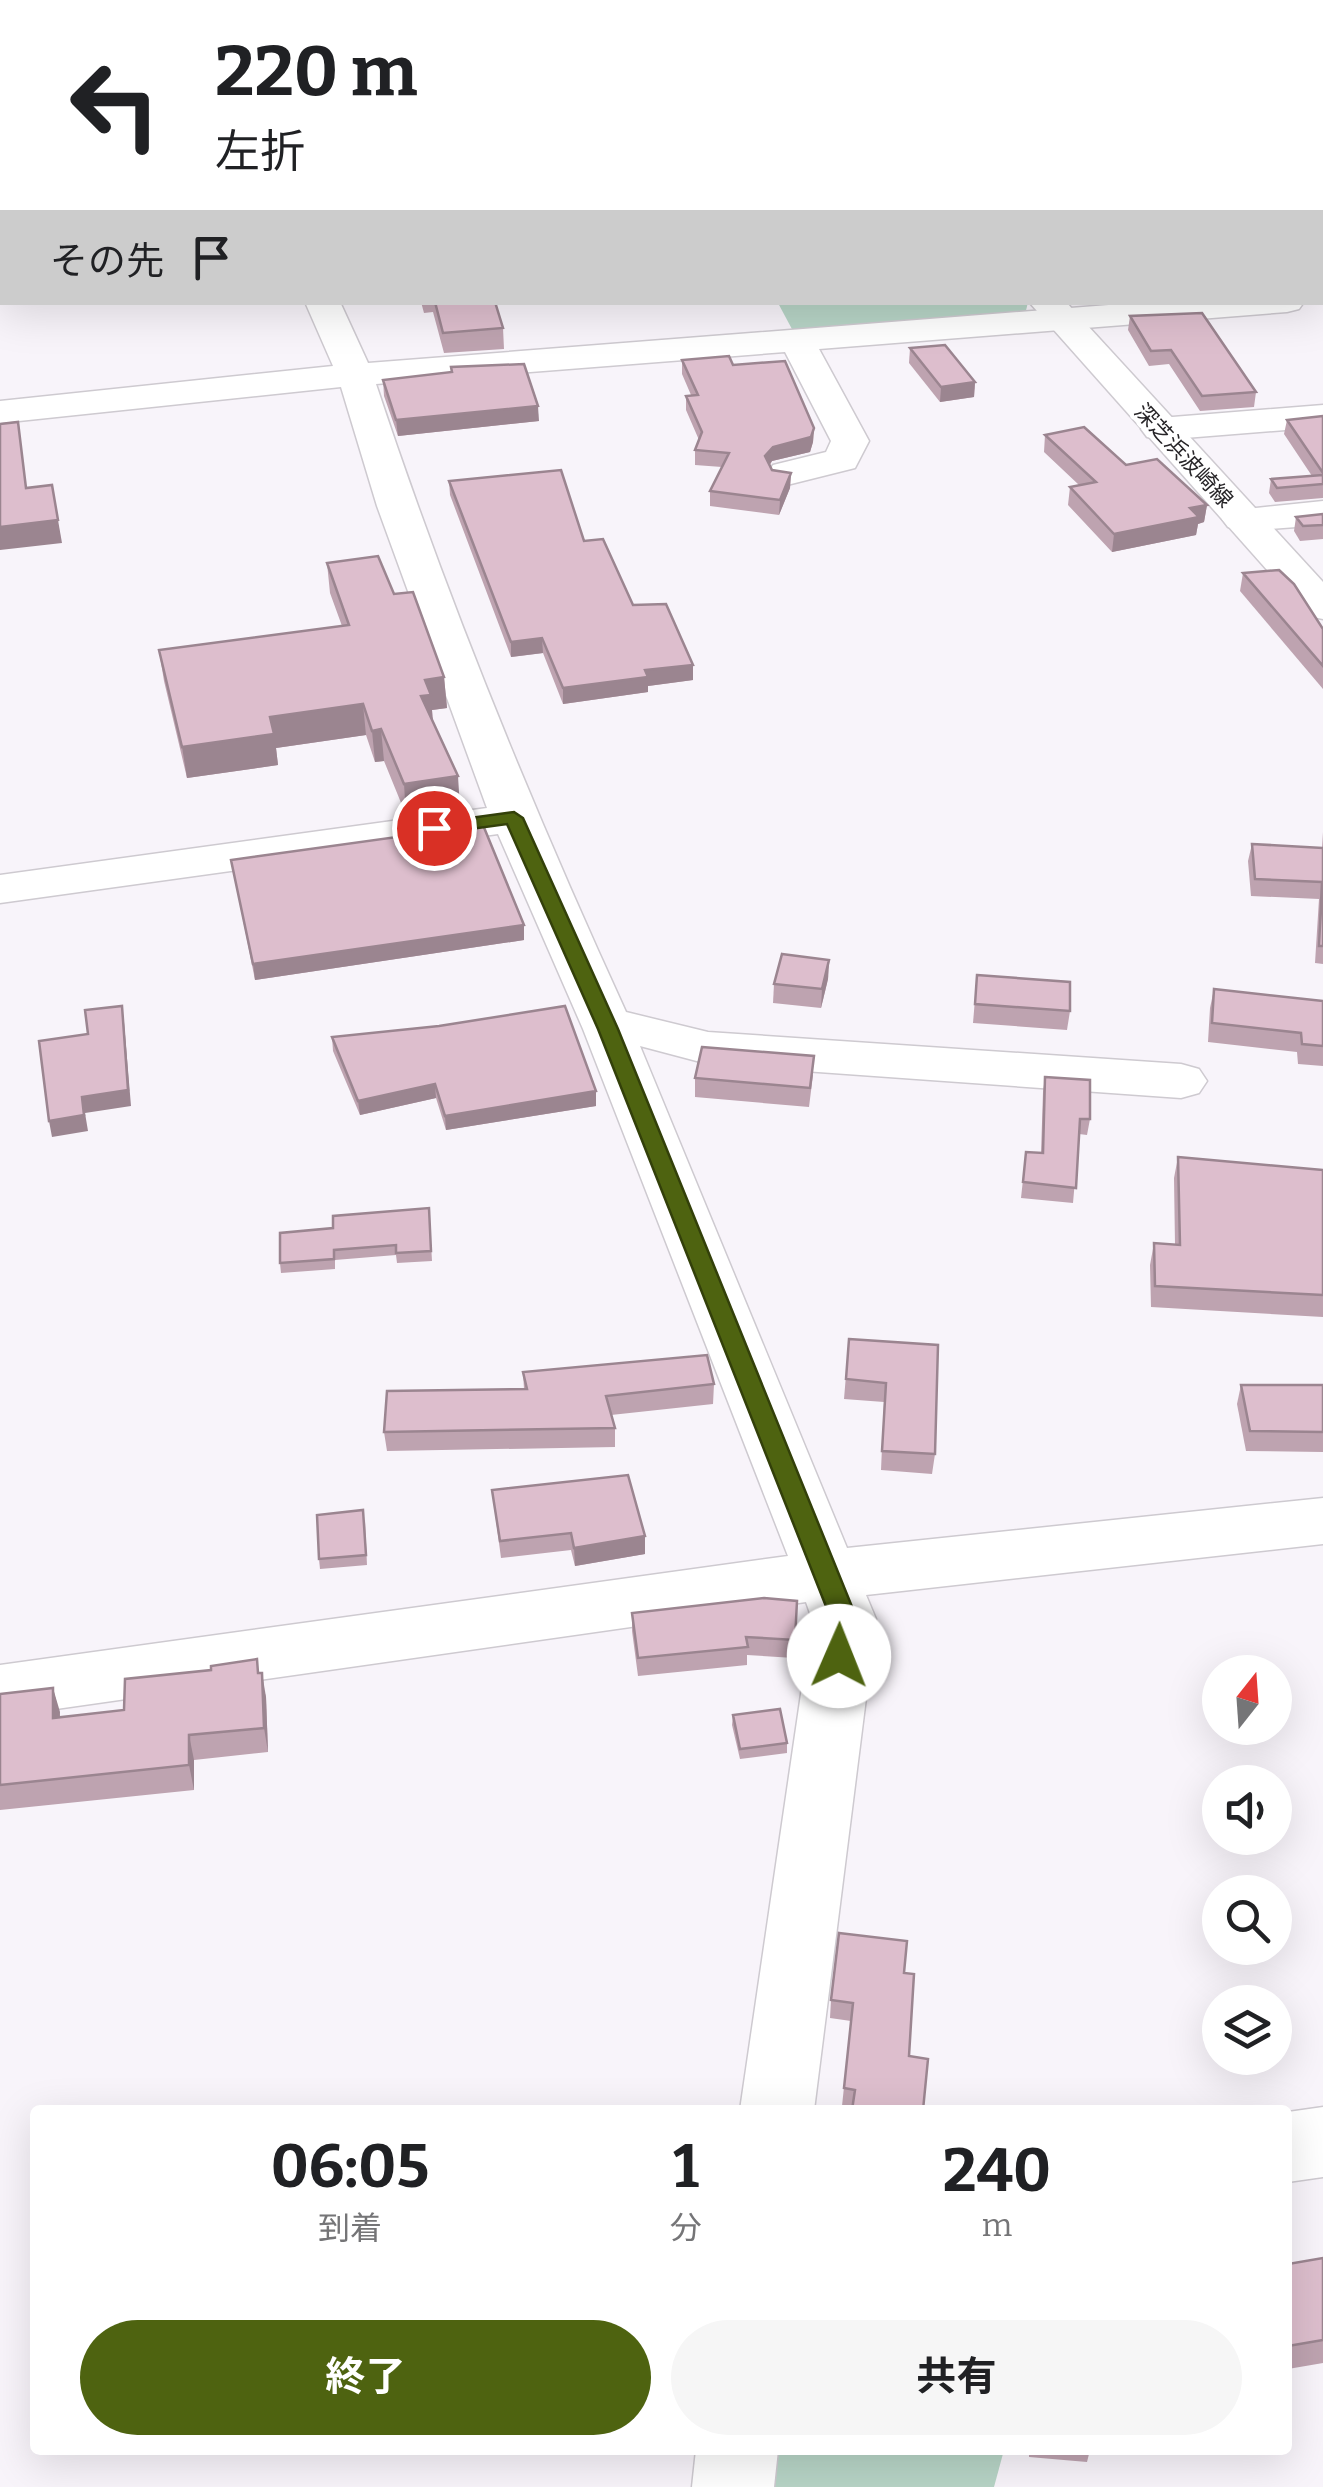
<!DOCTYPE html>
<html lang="ja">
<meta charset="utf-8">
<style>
:root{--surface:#fff;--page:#f6f6f6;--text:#202124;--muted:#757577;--accent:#4e6310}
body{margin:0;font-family:Bitter,"Noto Sans JP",serif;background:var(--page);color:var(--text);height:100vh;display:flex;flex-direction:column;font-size:38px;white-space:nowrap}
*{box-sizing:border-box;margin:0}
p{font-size:32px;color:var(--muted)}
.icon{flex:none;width:55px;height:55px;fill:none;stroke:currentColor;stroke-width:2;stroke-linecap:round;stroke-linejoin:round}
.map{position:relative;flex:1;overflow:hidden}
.sheet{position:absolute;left:30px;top:2105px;width:1262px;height:350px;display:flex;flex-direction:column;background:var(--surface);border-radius:10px;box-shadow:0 10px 40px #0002}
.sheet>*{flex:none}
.banner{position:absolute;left:0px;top:0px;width:1325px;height:305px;box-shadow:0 10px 40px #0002;background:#fff;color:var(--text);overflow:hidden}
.needle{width:65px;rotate:17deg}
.buttons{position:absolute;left:1202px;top:1655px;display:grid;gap:20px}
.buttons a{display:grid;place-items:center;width:90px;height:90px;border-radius:50%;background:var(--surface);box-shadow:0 10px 40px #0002;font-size:50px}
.pin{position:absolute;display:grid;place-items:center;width:85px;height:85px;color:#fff;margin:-42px;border:5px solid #fff;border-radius:50%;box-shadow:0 2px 10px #0007}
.me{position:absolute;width:110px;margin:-55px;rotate:1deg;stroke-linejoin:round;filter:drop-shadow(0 0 8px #0008)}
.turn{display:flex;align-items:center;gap:35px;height:210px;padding:0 50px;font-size:45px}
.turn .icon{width:130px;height:130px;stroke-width:2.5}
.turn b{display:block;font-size:70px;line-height:85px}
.then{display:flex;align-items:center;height:95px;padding:0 50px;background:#0003;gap:20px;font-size:38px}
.eta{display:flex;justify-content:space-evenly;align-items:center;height:170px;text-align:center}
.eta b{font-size:60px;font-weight:700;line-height:70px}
.action{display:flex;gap:20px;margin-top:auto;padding:20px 50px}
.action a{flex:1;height:115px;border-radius:60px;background:var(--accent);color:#fff;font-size:40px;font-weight:700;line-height:115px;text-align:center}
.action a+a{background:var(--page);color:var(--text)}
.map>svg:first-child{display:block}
</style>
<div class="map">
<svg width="1323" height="2487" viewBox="0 0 1323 2487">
<rect width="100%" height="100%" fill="#f8f4fa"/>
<!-- green -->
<g fill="#b7d4c6">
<polygon points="1028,302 1025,315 793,331 778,303"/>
<polygon points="761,2450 1004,2450 994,2487 757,2487"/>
</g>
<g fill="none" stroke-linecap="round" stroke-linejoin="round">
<!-- minor casing -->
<g stroke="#cecad0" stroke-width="3">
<g id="minor">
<polygon points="185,0 213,0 214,2 186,2"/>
<polygon points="452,0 483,0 484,2 454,2"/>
<polygon points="1246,0 1312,0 1245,2"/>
<rect x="1322" y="124" width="1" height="18"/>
<rect x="1322" y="271" width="1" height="21"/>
<path d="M305,302H340L368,363L1147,302H1304L1299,309L1287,312L819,349L869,441L855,468L787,485L773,481L768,473L773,465L826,452L831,441L785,352L376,384C447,599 532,807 626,1012L708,1032L1181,1064L1199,1069L1207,1081L1199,1093L1181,1098L708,1064L640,1046L847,1548L1323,1498V1544L866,1595L876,1619L814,2110H740L812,1619L806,1602L0,1717V1665L788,1556L583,1029L498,834L0,903V875L487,808L377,506L341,387L0,423V401L333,366Z"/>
<polygon points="1323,405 1323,427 1160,440 1147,437 1141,429 1147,421 1160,418"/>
<polygon points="1323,501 1323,525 1242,531 1228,527 1222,519 1228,511"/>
<polygon points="1323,2107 1323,2177 1288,2182 1288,2112"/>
<polygon points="696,2450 778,2450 774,2487 692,2487"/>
</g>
</g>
<!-- major casing -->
<g stroke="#cecad0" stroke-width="3">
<g id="major">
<polygon points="784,0 813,0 814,2 786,2"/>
<polygon points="1029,302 1066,302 1323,582 1323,619 1308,616"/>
</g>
</g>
<!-- minor -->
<use href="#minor" fill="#fff" fill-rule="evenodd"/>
<!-- major -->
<use href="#major" fill="#fff" fill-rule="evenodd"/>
</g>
<!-- wall -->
<g fill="#bea3b0">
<polygon points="421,302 495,302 503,328 504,349 444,353 433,312 424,313"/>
<polygon points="1130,316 1256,392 1254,407 1200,411 1169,364 1149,366 1128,330"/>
<polygon points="910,348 975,382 974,397 940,402 909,363"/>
<polygon points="682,360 733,365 814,428 813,442 810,452 772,461 770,465 772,470 791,473 790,488 779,515 710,506 710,491 722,467 695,465 695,450 699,440 686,410 686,396 691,395 682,374"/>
<polygon points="451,367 539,421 398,436 384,396 383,380 451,372"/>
<polygon points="1323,416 1323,498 1275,502 1269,493 1271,479 1312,476 1284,434 1287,420"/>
<polygon points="1045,435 1126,465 1207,505 1204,522 1198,524 1196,535 1112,552 1068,505 1070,487 1079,485 1044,452"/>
<polygon points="449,481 584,541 633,605 693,665 693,680 648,686 648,692 563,704 543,653 511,657 450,495"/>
<polygon points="1323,514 1323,539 1300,541 1294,531 1296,517"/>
<polygon points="327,563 394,594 444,677 447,708 432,710 433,722 460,808 406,815 384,761 375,762 366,735 276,748 278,765 187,778 164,681 159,650 342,626 330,593"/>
<polygon points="1243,573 1323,629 1323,689 1240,591"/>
<polygon points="1323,832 1323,964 1315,963 1319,899 1251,896 1248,861 1252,844 1322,848"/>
<polygon points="231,860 524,925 524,940 255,980"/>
<polygon points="829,960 828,979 821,1008 773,1003 774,984"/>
<polygon points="977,975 1070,1011 1067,1030 973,1023"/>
<polygon points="1214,989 1323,1001 1323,1066 1298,1064 1297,1052 1208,1042 1210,1008"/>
<polygon points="332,1037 596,1091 596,1106 446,1130 436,1098 360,1115 333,1051"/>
<polygon points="813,1075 809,1107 695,1097 695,1078"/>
<polygon points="1045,1077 1090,1119 1087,1135 1079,1134 1073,1203 1021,1198 1026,1152 1041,1153 1043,1092"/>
<polygon points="1178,1157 1323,1170 1323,1317 1151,1307 1150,1265 1154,1243 1175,1245 1174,1178"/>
<polygon points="429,1208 432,1261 397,1263 396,1255 335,1260 335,1269 281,1273 280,1263 333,1228"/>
<polygon points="849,1339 938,1345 935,1454 932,1474 881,1470 884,1402 844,1399"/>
<polygon points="523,1372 714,1384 713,1404 611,1415 615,1428 615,1447 387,1451 384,1432 524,1389"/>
<polygon points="1241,1385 1323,1385 1323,1452 1246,1451 1237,1404"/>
<polygon points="492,1490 645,1554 575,1566 571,1550 501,1558"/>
<polygon points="365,1520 367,1565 320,1569 319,1559"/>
<polygon points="797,1601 794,1658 747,1655 747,1665 638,1676 632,1631 632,1613"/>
<polygon points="259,1673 266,1697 268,1752 194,1760 194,1790 0,1810 0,1694 53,1688 60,1717 124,1710"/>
<polygon points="733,1715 787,1743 787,1753 740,1759 732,1725"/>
<polygon points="904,1973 909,2056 853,2108 842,2106 851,2021 830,2018 831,2000"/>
<polygon points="1323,2258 1323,2363 1288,2369 1288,2264"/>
<polygon points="1029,2450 1090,2450 1087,2462 1029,2457"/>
</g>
<!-- shaded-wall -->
<g fill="#9b8590">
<rect x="0" y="34" width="2" height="18"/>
<polygon points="975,382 974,397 940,402 941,387"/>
<polygon points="538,406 539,421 398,436 396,420"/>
<polygon points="814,428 813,442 810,452 772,461 765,471 765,456 773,447"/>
<polygon points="791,473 790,488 779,515 780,500"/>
<polygon points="1207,505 1204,522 1198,524 1196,535 1112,552 1114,534 1190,508"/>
<polygon points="58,520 62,543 0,550 0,527"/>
<polygon points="542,638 543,653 511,657 511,642"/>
<polygon points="693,665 693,680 648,686 648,692 563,704 563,688 645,670"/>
<polygon points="444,677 447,708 432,710 433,726 421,696 425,680"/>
<polygon points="363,704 366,735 276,748 278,765 187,778 182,747 270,717"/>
<polygon points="381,729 384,761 375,762 372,731"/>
<polygon points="458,776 460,808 406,815 404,784"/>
<polygon points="524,925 524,940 255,980 253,964"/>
<polygon points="829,960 828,979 821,1008 822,989"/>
<polygon points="122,1006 124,1022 131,1106 85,1113 88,1131 52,1137 49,1121 82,1097"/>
<polygon points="435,1084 436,1098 360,1115 358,1101"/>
<polygon points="596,1091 596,1106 446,1130 445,1116"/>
<polygon points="645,1536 645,1554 575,1566 574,1548"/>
<polygon points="262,1673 266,1697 268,1752 264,1728"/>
<polygon points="53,1688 60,1712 59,1742 53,1718"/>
<polygon points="189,1735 194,1760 194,1790 189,1765"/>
</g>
<!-- building -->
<g fill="#ddbecd" stroke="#9b8590" stroke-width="2.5">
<polygon points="0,0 123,0 124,2 2,2 2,34 0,34"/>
<polygon points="312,0 431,0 432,2 312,2"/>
<polygon points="600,0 762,0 764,2 602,2"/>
<polygon points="435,302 495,302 503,328 443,333"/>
<polygon points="1202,313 1256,392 1202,396 1171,350 1151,351 1130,316"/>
<polygon points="945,345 975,382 941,387 910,348"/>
<polygon points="729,356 733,365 785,361 814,428 811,437 773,447 765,456 772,470 791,473 780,500 710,491 729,453 695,450 702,432 686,396 698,395 682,360"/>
<polygon points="524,364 538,406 396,420 383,380 452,372 451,367"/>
<polygon points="1323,416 1323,473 1287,420"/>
<polygon points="18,422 26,488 52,485 58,520 0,527 0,424"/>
<polygon points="1084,427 1126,465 1157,459 1207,505 1190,508 1199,517 1114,534 1070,487 1096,482 1045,435"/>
<polygon points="561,470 584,541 603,539 633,605 666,604 693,665 645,670 648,677 563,688 542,638 511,642 449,481"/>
<polygon points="1323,475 1323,484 1277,488 1271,479"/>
<polygon points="1323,514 1323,525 1303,526 1296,517"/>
<polygon points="378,556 394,594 413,592 444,677 425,680 431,695 421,696 458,776 404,784 381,729 372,731 363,704 270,717 274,734 182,747 159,650 349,625 327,563"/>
<polygon points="1279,570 1294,584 1323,629 1323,666 1243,573"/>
<polygon points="483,825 524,925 253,964 231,860"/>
<polygon points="1252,844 1323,848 1323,946 1319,946 1322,882 1255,879"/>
<polygon points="782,954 829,960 822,989 774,984"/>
<polygon points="977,975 1070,982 1070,1011 975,1004"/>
<polygon points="1214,989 1323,1001 1323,1046 1302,1044 1301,1033 1212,1023"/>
<polygon points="122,1006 128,1090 82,1097 84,1115 49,1121 39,1041 88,1034 85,1010"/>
<polygon points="565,1006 596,1091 445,1116 435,1084 358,1101 332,1037 439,1026"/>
<polygon points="702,1047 814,1056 810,1088 695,1078"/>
<polygon points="1045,1077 1090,1080 1090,1119 1080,1119 1076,1188 1023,1182 1026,1152 1043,1153"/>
<polygon points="1178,1157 1323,1170 1323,1295 1155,1286 1154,1243 1180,1245"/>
<polygon points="429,1208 431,1251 396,1253 396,1245 334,1250 334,1259 280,1263 280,1233 333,1228 333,1216"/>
<polygon points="849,1339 938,1345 935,1454 882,1451 886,1383 846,1379"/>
<polygon points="707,1355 714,1384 606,1396 615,1428 384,1432 387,1391 527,1389 523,1372"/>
<polygon points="1241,1385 1323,1385 1323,1432 1250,1431"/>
<polygon points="628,1475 645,1536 574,1548 571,1533 500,1541 492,1490"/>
<polygon points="363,1510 366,1555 319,1559 317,1515"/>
<polygon points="764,1598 797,1601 795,1640 746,1637 748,1647 638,1658 632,1613"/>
<polygon points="257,1659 258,1673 262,1673 264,1728 189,1735 189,1765 0,1785 0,1694 53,1688 53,1718 124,1710 125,1679 211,1670 211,1666"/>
<polygon points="780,1709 787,1743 740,1749 733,1715"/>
<polygon points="839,1933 907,1941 904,1973 914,1974 909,2056 928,2059 923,2110 852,2110 855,2090 844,2088 853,2003 831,2000"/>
<polygon points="1323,2258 1323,2340 1288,2346 1288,2264"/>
</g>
<!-- route -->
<polygon fill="#4e6310" stroke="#33400a" stroke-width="2.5" points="514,812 523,818 618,1029 857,1619 848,1664 839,1667 829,1664 826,1656 831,1619 598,1029 507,824 434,834 425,828 434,823"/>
<g text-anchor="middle" stroke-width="8" stroke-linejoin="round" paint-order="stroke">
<!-- far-street labels -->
<g font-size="22" fill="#272528" stroke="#fff">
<text transform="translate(1184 455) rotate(47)" y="8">深芝浜波崎線</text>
</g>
</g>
</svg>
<div class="buttons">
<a><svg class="needle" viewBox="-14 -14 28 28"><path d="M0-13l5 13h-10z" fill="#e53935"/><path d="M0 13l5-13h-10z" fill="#757577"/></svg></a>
<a><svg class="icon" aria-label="sound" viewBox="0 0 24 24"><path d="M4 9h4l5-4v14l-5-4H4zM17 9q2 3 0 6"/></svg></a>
<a><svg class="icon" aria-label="search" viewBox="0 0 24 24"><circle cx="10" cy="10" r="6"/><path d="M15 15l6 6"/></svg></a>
<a><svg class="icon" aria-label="layers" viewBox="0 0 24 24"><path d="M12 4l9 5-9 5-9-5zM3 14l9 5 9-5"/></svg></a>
</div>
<div class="pin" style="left:434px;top:828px;background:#d93025"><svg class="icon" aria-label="arrive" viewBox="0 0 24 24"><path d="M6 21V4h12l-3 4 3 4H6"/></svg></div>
<svg class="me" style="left:839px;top:1656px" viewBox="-20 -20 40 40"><circle r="19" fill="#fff"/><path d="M0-13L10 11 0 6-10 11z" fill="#4e6310"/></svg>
<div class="banner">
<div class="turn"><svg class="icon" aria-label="left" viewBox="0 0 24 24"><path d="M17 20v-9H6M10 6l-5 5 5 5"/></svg><div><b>220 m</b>左折</div></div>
<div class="then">その先<svg class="icon" aria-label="arrive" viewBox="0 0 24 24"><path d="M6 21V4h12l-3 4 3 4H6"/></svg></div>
</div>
<section class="sheet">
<div class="eta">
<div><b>06:05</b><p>到着</p></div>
<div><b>1</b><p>分</p></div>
<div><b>240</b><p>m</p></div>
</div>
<div class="action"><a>終了</a><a>共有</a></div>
</section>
</div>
